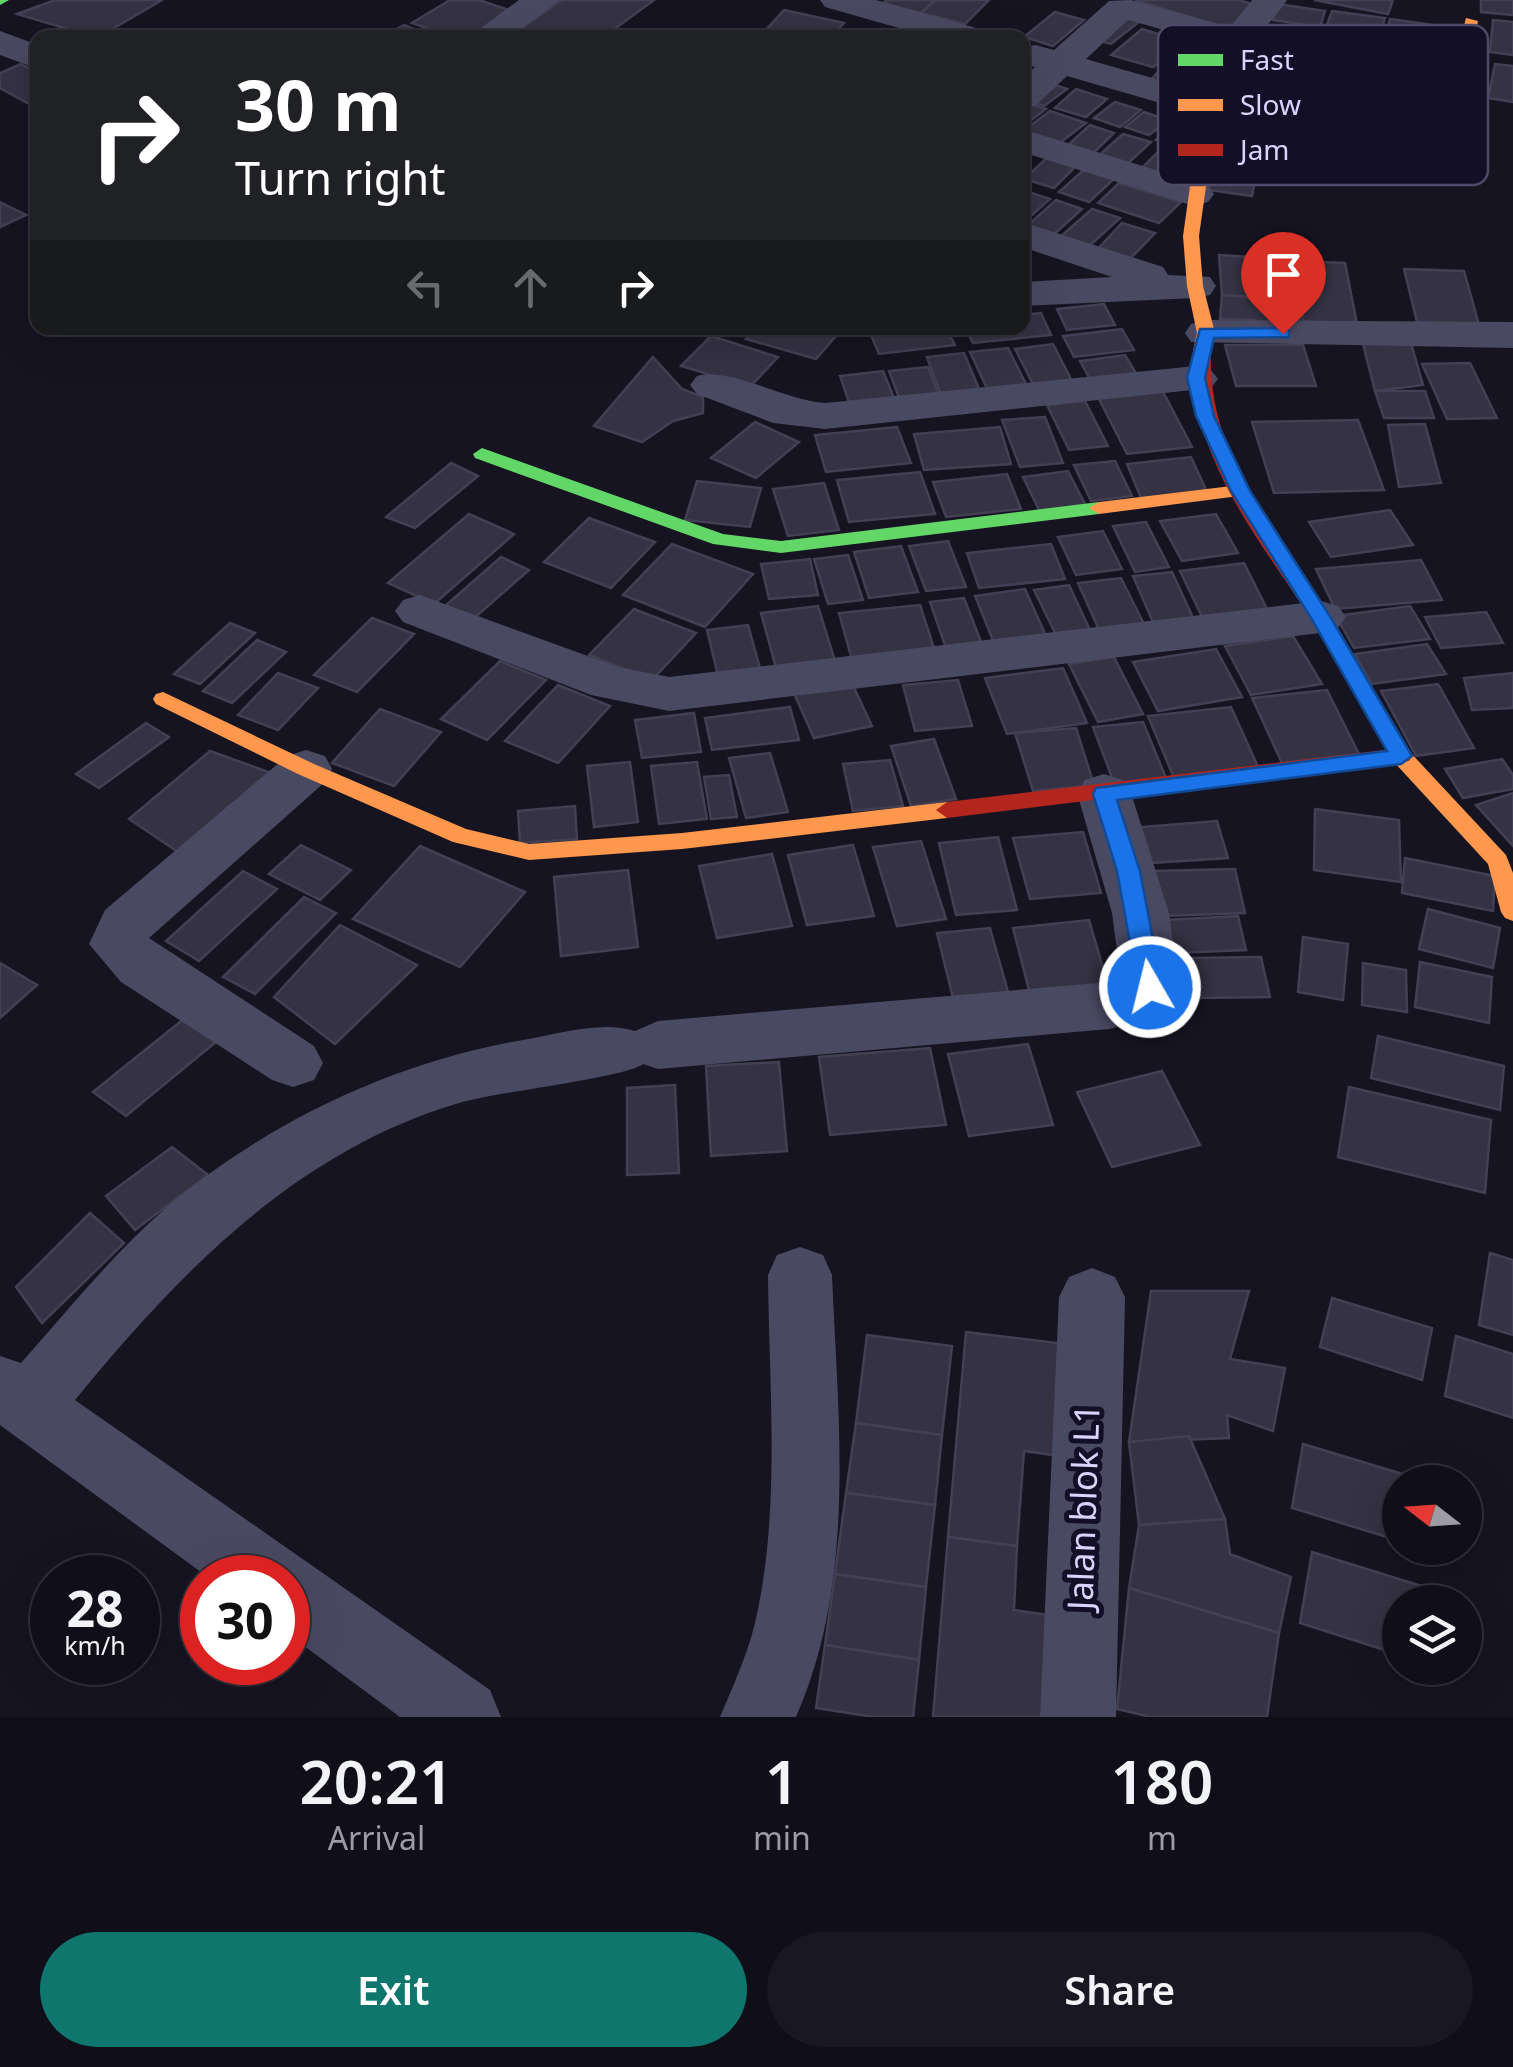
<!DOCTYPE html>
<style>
:root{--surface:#100f19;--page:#191822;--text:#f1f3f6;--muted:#9c9ca2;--line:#302f38;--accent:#0f766e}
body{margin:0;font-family:"Noto Sans",sans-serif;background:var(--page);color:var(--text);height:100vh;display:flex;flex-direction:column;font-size:38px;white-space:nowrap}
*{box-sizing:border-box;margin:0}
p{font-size:32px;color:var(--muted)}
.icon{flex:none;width:55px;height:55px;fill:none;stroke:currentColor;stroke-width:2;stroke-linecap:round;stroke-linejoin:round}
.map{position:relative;height:1717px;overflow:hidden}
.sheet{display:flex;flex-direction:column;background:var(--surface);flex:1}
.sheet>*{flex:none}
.guide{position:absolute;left:30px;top:30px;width:1000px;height:305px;border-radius:20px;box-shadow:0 10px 40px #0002,0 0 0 2px var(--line);background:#202124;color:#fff;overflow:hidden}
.needle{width:65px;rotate:287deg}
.tools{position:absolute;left:1382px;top:1465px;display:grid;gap:20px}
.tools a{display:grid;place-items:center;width:100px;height:100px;border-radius:50%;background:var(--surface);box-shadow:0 10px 40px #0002,0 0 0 2px var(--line);font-size:50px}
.speed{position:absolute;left:30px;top:1555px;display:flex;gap:20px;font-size:50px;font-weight:700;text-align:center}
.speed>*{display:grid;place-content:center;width:130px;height:130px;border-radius:50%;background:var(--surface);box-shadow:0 10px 40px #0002,0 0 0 2px var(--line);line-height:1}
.speed small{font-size:25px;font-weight:400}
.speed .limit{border:15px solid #d22;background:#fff;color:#111}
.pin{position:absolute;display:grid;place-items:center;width:85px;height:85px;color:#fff;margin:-102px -42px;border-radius:50% 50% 50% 0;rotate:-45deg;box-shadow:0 0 10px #0007}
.pin .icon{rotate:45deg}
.me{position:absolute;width:110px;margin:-55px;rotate:352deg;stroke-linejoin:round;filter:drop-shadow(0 0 8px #0008)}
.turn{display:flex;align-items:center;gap:35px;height:210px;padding:0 40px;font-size:45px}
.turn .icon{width:130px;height:130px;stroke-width:2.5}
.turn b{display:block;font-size:70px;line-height:85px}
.lanes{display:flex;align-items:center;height:95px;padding:0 40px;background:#0003;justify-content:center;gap:50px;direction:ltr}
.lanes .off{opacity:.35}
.eta{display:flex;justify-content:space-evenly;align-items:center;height:170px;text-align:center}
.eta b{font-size:60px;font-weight:600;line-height:70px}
.action{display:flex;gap:20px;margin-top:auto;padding:20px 40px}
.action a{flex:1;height:115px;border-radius:60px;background:var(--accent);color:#fff;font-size:40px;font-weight:600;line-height:115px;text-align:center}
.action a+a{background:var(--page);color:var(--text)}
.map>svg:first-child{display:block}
</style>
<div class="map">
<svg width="1513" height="1717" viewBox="0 0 1513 1717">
<rect width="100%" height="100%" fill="#161421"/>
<!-- building -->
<g fill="#343243" stroke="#433f54" stroke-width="2.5">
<polygon points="55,0 162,0 97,38 17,14"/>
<polygon points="450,0 479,0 515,12 473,38 455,38 412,23"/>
<polygon points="562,0 654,0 602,38 508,38"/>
<polygon points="887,0 935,0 921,13 883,3"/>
<polygon points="936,0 989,0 965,24 921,13"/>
<polygon points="1135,0 1239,0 1258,6 1229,29"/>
<polygon points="1314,0 1393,0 1388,14"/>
<polygon points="1481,0 1513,0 1513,15 1481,12"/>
<polygon points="1278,4 1325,11 1320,27 1273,20"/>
<polygon points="784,10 844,23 830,38 765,31"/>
<polygon points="1332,11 1385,18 1379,36 1326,28"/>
<polygon points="1055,12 1084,20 1053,46 1024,37"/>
<polygon points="1122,16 1140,21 1111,44 1093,39"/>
<polygon points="1390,19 1455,28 1452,45 1386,36"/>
<polygon points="1493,20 1513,22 1513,55 1490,52"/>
<polygon points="404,25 435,38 381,38"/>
<polygon points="1142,29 1184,42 1153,67 1111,55"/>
<polygon points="21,64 38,73 38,109 0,88 0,73"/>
<polygon points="1165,64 1197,72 1177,95 1145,87"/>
<polygon points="1495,64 1513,66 1513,102 1488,98"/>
<polygon points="1055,85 1067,89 1044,106 1032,102"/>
<polygon points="1076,89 1107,99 1086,117 1055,108"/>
<polygon points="1115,102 1141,110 1120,127 1094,118"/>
<polygon points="1030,104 1046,109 1022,127 1022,110"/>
<polygon points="1050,111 1086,123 1057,145 1022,132"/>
<polygon points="1144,112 1168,120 1149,135 1125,127"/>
<polygon points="1177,118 1196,123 1175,146 1156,140"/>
<polygon points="1090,125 1114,133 1091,155 1066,147"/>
<polygon points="1123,134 1151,142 1125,166 1096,158"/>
<polygon points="1162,148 1195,158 1169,184 1136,174"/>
<polygon points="1217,155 1259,161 1252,196 1209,190"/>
<polygon points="1048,157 1076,166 1054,188 1024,179"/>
<polygon points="1086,168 1116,177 1089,202 1059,192"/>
<polygon points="1119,183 1181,202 1159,223 1098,203"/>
<polygon points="1022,190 1050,199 1022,224"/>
<polygon points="1056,200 1082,209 1052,236 1025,228"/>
<polygon points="0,202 26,215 0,227"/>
<polygon points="1092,209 1120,218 1087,248 1059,238"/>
<polygon points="1122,223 1155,233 1129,260 1097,250"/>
<polygon points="1219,255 1282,259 1286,299 1222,295"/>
<polygon points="1293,261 1345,263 1357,324 1303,321"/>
<polygon points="1404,269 1464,271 1479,325 1417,322"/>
<polygon points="1222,295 1299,301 1300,329 1257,329 1255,320 1220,319"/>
<polygon points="1104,304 1115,325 1067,330 1057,309"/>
<polygon points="1041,313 1051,335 973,343 965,328 1022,328 1022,315"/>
<polygon points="756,328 843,328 816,359 746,339"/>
<polygon points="868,328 946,328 955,345 879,354"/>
<polygon points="1122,329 1134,350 1074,357 1063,336"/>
<polygon points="711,336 778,357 750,387 681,366"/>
<polygon points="1410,340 1423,385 1375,391 1363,344"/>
<polygon points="1053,344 1072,381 1034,386 1015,349"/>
<polygon points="1225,345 1303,345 1316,386 1236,386"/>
<polygon points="1008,348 1029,390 990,395 970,352"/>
<polygon points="964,353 982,396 943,400 927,357"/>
<polygon points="1125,355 1138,377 1092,383 1080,361"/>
<polygon points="653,357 682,389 703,397 703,413 673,421 642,442 594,426"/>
<polygon points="1470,363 1497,418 1447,419 1422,364"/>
<polygon points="928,367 940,399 901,403 889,371"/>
<polygon points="883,371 896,403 851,408 840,376"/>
<polygon points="1160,386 1192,447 1127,454 1096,393"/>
<polygon points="1375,391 1425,391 1434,418 1384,418"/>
<polygon points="1085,401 1108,446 1069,450 1047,405"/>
<polygon points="1045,417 1063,463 1020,467 1002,420"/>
<polygon points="1358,420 1384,490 1274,493 1252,422"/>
<polygon points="755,422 799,442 756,478 711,458"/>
<polygon points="1425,424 1441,483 1399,487 1388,425"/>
<polygon points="897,427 911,463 826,472 815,435"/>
<polygon points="1000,427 1011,464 924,470 914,434"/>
<polygon points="1191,457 1207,492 1141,498 1127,464"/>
<polygon points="1115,461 1132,496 1091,501 1074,465"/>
<polygon points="451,463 478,476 415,528 386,517"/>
<polygon points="1068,471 1086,506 1040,512 1023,477"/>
<polygon points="920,472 935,514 849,522 837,480"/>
<polygon points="1007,474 1021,509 946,517 933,482"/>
<polygon points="697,481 761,488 750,527 685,520"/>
<polygon points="824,483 839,530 788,536 773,489"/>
<polygon points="1390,510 1413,545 1331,557 1309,522"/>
<polygon points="469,514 514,534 434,604 388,583"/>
<polygon points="1216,514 1238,553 1182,561 1160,521"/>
<polygon points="589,518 655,542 611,588 544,562"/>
<polygon points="1146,522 1169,567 1135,572 1113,526"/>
<polygon points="1103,531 1122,569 1076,575 1058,537"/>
<polygon points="948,541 966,587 926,591 909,546"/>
<polygon points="672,544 753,574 705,627 623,595"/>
<polygon points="1051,544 1065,579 979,588 967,553"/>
<polygon points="901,546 918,592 869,598 854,552"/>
<polygon points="848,555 863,600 828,604 814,559"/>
<polygon points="501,557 529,570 472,620 444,607"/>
<polygon points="810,559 818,595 769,599 761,564"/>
<polygon points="1421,560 1442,600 1335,609 1316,569"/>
<polygon points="1244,563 1270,615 1205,623 1180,571"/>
<polygon points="1172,572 1195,622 1155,627 1133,576"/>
<polygon points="1121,578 1145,626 1100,632 1078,583"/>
<polygon points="1069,585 1090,630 1056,635 1034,590"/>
<polygon points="1025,589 1046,636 994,643 975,596"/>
<polygon points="964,598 983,647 947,651 930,602"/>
<polygon points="920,605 935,651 852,660 839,613"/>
<polygon points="818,606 835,661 776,668 761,613"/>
<polygon points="1410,606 1430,639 1354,648 1336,616"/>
<polygon points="634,609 696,633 652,680 589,655"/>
<polygon points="1486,612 1503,643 1441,648 1425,617"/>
<polygon points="372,618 414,634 357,692 314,675"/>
<polygon points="230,623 255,633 200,684 174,674"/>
<polygon points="748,625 763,679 720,684 707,630"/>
<polygon points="1293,636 1322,684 1251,695 1225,646"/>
<polygon points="257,640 286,652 232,703 203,691"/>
<polygon points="1427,644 1446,674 1372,684 1355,654"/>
<polygon points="1216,649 1242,697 1158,711 1133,662"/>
<polygon points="1114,657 1143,714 1098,722 1069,664"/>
<polygon points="500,661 546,680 487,740 441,719"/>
<polygon points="1063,668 1087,723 1007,734 985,678"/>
<polygon points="278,673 318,688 278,730 238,715"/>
<polygon points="1513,673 1513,708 1472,710 1464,678"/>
<polygon points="850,679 872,726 814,738 793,691"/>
<polygon points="958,680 972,726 915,731 903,685"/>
<polygon points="1438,684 1474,748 1416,756 1381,691"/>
<polygon points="558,685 610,706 558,763 505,741"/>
<polygon points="1327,690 1359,754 1282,763 1252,698"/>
<polygon points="790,707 799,740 712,750 705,718"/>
<polygon points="1231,707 1259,769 1174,778 1148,716"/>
<polygon points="380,709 441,732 394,786 332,763"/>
<polygon points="694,713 701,752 642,758 635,720"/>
<polygon points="1143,722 1166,778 1114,783 1093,727"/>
<polygon points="146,723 169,737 99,788 76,774"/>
<polygon points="1076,728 1094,785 1033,791 1015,733"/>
<polygon points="934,739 956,799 911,806 891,746"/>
<polygon points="210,751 274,774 178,852 129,819"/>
<polygon points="770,753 788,812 746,818 729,758"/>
<polygon points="1502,759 1513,775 1513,789 1463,798 1445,769"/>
<polygon points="890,760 903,806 853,811 843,764"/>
<polygon points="630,762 638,822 594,827 587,766"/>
<polygon points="697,762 707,819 659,824 651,766"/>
<polygon points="729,775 737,817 711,819 704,777"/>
<polygon points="1513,793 1513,846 1476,805"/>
<polygon points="575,806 577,839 520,843 518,811"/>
<polygon points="1315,809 1399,820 1401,882 1314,870"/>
<polygon points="1217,821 1228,858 1152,863 1141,827"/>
<polygon points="1083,832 1101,893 1030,899 1013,838"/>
<polygon points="998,837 1017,910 956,915 939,843"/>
<polygon points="921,841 946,919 897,926 873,847"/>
<polygon points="301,845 351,870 320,900 269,874"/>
<polygon points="853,845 874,916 807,925 788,855"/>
<polygon points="420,846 525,892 460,967 353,919"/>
<polygon points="772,854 792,926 717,938 699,866"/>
<polygon points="1405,858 1495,876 1493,911 1402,893"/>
<polygon points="1235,869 1245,913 1163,916 1153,871"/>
<polygon points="628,870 638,947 561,956 554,877"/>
<polygon points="243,871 277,889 199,961 166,941"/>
<polygon points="304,897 336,913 255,994 223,977"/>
<polygon points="1428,909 1500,928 1493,968 1419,949"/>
<polygon points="1238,916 1246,950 1175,953 1166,920"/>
<polygon points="1089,920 1111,995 1032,1002 1013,928"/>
<polygon points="340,925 417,965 335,1044 274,997"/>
<polygon points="990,928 1008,992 953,998 937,933"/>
<polygon points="1303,937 1348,944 1343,1000 1298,992"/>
<polygon points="1261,957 1270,997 1199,998 1192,958"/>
<polygon points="1420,962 1492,977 1489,1023 1415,1007"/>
<polygon points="0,963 37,985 0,1018"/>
<polygon points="1363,963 1406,970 1407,1012 1362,1005"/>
<polygon points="191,1013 223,1036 126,1116 93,1092"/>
<polygon points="1378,1036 1504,1066 1500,1110 1371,1078"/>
<polygon points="1028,1044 1053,1125 969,1136 948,1054"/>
<polygon points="930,1048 946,1125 830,1135 819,1057"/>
<polygon points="779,1062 787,1151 711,1156 706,1066"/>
<polygon points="1162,1071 1200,1145 1112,1167 1077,1092"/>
<polygon points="675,1085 679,1173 627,1175 627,1088"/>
<polygon points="1349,1087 1491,1120 1485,1193 1338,1157"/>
<polygon points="172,1147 208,1175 135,1230 106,1196"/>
<polygon points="90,1213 124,1243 42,1323 16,1287"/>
<polygon points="1490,1253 1513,1260 1513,1335 1479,1325"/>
<polygon points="1151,1291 1249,1291 1230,1359 1285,1368 1273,1431 1227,1415 1229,1438 1129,1442"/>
<polygon points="1332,1298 1432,1328 1422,1380 1320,1347"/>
<polygon points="966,1332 1065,1344 1060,1456 1024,1451 1017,1546 948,1537"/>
<polygon points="867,1335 952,1346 942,1435 856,1423"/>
<polygon points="1456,1336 1513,1354 1513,1418 1445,1396"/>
<polygon points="856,1423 942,1435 935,1505 846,1493"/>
<polygon points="1189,1436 1225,1519 1139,1525 1129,1442"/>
<polygon points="1303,1444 1429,1482 1400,1482 1400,1541 1292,1508"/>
<polygon points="846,1493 935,1505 926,1587 835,1574"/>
<polygon points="1225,1519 1230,1554 1291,1577 1279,1633 1129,1588 1139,1525"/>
<polygon points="948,1537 1017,1546 1014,1610 1055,1616 1050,1717 933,1717"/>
<polygon points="1312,1552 1454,1596 1453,1602 1400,1602 1400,1655 1300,1623"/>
<polygon points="835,1574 926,1587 919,1660 825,1645"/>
<polygon points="1129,1588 1279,1633 1267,1717 1151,1717 1117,1709"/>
<polygon points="825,1645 919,1660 913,1717 874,1717 816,1708"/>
</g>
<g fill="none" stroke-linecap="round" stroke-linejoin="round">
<!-- street -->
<g fill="#4a4962" fill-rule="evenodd">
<polygon points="519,0 560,0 509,38 467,38"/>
<polygon points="820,0 876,0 987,31 992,38 934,38 825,7"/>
<path d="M1131,0L1230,27L1252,0H1287C1271,23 1256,41 1229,48L1128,20L1086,59L1215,96L1220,104L1215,112L1202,115L1067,76L1035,106L1022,109V78L1035,67L1022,64V48L1035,45L1054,50L1109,1Z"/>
<polygon points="0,31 38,45 38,69 0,55"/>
<polygon points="1022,129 1208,186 1214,194 1208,202 1194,206 1022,152"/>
<polygon points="1022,222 1163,267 1168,275 1210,277 1216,286 1210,295 1195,298 1022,306 1022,282 1112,277 1022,247"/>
<polygon points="1206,320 1513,322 1513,348 1191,342 1185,333 1191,324"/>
<path d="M1196,366L1211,370L1218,379L1211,388L825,429L773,423L697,394L690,385L697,376C732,367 783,400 825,403Z"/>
<polygon points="420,595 618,667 669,677 1321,601 1338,606 1346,617 1338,628 1321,633 669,711 591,695 403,622 395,611 403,600"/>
<polygon points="306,750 325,756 332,769 325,782 149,938 314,1046 323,1063 314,1080 293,1087 272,1080 121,982 89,944 105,910 287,756"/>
<path d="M1104,774L1123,780L1131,793L1169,913L1179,987L1161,1015L1109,1029L658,1069L643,1064C625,1078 495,1092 459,1103C296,1151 179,1273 75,1400L490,1690L501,1717H400L288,1634V1578H209L0,1425V1356L21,1363C68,1310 113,1254 167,1207C266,1123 394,1062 523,1040C557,1034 602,1020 635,1031L658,1021L1121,981L1112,913L1077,793L1085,780Z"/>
<path d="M800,1247L823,1255L832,1275C838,1423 857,1578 796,1717H720C733,1686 747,1656 755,1623C781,1511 769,1389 768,1275L777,1255Z"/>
<polygon points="1092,1268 1115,1277 1125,1297 1116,1717 1040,1717 1059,1297 1069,1277"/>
</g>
<!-- fast -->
<g fill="#63d668" fill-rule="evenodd">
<polygon points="0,0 9,0 0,5"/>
<polygon points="482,448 723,534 781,541 1099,502 1109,508 1099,514 781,553 713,544 475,458 473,454"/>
</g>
<!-- slow -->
<g fill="#ff974d" fill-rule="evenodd">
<polygon points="1466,18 1478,21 1471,54 1464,58 1249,34 1227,47 1210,104 1211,151 1199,236 1203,286 1215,333 1208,355 1196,355 1193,351 1197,333 1187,286 1183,236 1195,151 1194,104 1215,42 1246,25 1458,49"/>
<polygon points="1240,485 1249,491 1247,495 1099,514 1089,508 1099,502"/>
<polygon points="1329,624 1336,626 1409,751 1506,855 1513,873 1513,921 1505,918 1501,912 1488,864 1393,761 1319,631"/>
<polygon points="163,692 314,764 466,829 529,844 682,833 947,802 958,810 947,818 682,849 529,860 453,842 298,774 156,704 153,699 156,694"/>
</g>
<!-- jam -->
<g fill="#b3261e" fill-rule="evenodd">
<path d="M1202,346L1211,351C1206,459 1285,544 1339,631L1336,636H1322C1267,548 1187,460 1193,351Z"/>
<polygon points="1401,748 1409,751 1412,756 1409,761 947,818 936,810 947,802"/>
</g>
</g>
<!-- route -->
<polygon fill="#1a73e8" stroke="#114b97" stroke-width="2.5" points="1283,328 1289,330 1289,337 1214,338 1205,378 1214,416 1250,491 1331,618 1412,756 1401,764 1117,800 1140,871 1162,987 1150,996 1138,987 1117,871 1093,794 1096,788 1387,751 1311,618 1231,491 1196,416 1187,378 1200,329"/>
<g text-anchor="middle" stroke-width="10" stroke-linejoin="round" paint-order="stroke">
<!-- near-street labels -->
<g font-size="35" fill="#d9d4ff" stroke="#130f26">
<text transform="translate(1084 1507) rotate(-88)" y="12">Jalan blok L1</text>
</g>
</g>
<!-- legend -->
<rect x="1158" y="25" width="330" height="160" rx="15" fill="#130f26" stroke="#4e4a67" stroke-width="2.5"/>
<rect x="1178" y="54" width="45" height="12" fill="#63d668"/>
<rect x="1178" y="99" width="45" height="12" fill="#ff974d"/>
<rect x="1178" y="144" width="45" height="12" fill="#b3261e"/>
<g font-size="28" fill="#d9d4ff">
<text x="1240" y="70">Fast</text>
<text x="1240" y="115">Slow</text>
<text x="1240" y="160">Jam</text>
</g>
</svg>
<div class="tools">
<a><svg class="needle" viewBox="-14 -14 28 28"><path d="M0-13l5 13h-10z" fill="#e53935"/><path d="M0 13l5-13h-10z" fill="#9c9ca2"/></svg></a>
<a><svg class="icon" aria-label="layers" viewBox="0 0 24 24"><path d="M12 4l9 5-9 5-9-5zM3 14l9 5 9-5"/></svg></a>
</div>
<div class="speed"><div>28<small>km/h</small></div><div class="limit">30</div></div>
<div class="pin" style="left:1283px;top:334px;background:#d93025"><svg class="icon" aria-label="arrive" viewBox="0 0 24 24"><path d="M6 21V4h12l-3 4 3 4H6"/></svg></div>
<svg class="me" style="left:1150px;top:987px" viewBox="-20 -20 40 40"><circle r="17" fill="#1a73e8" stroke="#fff" stroke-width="3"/><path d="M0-11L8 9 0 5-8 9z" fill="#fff"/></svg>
<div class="guide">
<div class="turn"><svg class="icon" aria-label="right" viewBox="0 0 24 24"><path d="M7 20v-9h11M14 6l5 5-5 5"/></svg><div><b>30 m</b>Turn right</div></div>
<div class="lanes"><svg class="icon off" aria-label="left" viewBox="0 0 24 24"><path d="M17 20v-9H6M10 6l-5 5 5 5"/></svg><svg class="icon off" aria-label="ahead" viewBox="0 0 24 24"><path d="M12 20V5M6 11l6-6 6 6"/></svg><svg class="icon" aria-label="right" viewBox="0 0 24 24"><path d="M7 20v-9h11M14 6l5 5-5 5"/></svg></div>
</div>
</div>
<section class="sheet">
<div class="eta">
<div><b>20:21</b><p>Arrival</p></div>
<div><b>1</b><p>min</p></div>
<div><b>180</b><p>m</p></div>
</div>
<div class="action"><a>Exit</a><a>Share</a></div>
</section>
